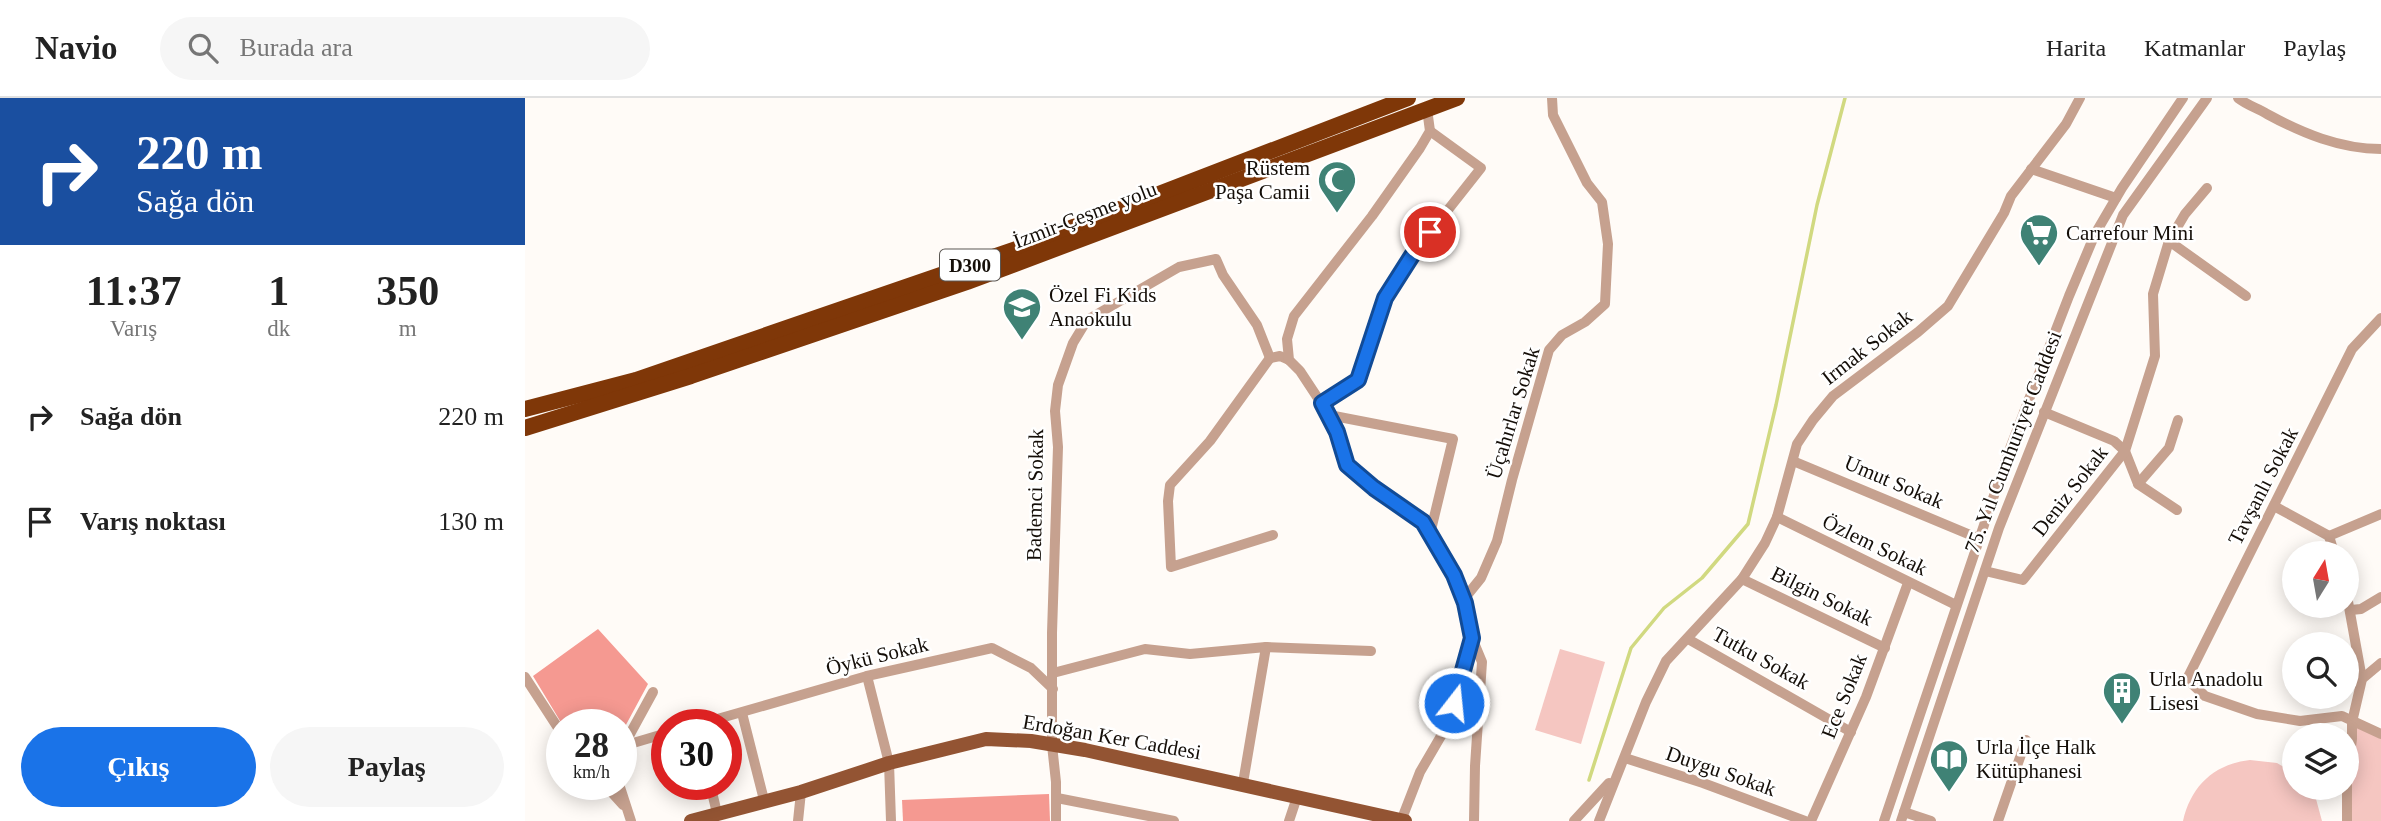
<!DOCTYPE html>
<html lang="tr">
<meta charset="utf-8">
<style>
:root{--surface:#fff;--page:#f6f6f6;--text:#222;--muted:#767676;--line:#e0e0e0;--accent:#1a73e8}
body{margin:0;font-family:"Times New Roman",serif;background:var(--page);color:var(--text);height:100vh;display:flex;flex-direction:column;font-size:26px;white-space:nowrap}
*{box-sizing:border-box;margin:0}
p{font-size:23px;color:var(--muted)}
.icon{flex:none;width:38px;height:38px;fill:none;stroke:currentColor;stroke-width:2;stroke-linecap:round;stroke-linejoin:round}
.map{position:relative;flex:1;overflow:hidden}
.details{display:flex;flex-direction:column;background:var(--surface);width:525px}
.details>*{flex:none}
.top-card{background:#1a4fa0;color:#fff;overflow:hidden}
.needle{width:46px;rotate:11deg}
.buttons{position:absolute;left:1757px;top:443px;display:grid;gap:14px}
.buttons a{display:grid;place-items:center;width:77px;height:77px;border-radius:50%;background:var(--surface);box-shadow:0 4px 18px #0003;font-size:35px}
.speed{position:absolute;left:21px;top:611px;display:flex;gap:14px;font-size:35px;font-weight:700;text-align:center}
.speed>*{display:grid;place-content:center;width:91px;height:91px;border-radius:50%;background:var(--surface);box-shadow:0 4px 18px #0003;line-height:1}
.speed small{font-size:18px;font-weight:400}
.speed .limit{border:10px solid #d22;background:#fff;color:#111}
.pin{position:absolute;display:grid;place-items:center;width:60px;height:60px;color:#fff;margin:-30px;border:4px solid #fff;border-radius:50%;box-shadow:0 2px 7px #0007}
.me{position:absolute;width:77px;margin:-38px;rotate:16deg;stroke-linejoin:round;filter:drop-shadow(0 0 5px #0008)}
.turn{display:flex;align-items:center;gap:24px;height:147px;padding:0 21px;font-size:32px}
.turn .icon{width:91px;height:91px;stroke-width:2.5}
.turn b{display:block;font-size:49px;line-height:60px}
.eta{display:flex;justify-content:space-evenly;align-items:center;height:119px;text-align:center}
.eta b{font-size:42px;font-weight:800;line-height:49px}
.cta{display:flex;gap:14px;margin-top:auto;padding:14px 21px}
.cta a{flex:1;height:80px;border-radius:42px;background:var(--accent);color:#fff;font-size:28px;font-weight:800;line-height:80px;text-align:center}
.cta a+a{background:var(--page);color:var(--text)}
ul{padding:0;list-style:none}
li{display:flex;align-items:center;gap:21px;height:105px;padding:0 21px}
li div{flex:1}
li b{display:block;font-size:26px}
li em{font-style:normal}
header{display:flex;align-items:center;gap:42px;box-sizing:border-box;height:98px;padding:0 35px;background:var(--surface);border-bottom:2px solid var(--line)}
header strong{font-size:33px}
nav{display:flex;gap:38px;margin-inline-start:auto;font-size:24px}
.search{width:490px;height:63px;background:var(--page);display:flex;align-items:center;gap:18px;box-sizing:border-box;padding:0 24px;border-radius:38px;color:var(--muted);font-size:26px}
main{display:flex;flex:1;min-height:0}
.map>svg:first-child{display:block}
</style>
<header>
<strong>Navio</strong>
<div class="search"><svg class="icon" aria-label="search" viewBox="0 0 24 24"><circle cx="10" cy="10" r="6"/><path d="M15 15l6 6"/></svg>Burada ara</div>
<nav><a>Harita</a><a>Katmanlar</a><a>Paylaş</a></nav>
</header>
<main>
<section class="details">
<div class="top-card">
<div class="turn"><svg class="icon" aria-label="right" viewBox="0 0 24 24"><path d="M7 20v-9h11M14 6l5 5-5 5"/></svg><div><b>220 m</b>Sağa dön</div></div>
</div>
<div class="eta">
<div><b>11:37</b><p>Varış</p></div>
<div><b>1</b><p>dk</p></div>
<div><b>350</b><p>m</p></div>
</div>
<ul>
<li><svg class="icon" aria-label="right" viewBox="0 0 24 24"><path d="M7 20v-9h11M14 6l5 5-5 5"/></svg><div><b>Sağa dön</b></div><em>220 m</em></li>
<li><svg class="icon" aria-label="arrive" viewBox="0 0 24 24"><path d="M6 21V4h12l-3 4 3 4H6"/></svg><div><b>Varış noktası</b></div><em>130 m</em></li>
</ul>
<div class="cta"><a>Çıkış</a><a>Paylaş</a></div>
</section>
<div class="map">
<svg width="1856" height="723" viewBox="0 0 1856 723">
<rect width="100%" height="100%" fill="#fffbf7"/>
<!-- green -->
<g fill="#f5c6c1">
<polygon points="1035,551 1080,564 1056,646 1010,632"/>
<polygon points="1827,624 1856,636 1856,723 1822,723"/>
<path d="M1725,662L1752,665L1769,675V690H1784L1791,701L1797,723H1658C1666,688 1689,666 1725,662Z"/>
</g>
<!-- forest -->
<g fill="#f59991">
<polygon points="73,531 123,586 96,636 96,626 37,626 8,578"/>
<polygon points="524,696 525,723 378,723 377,702"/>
</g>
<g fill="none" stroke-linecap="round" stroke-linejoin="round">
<!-- stream -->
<polyline stroke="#d1d980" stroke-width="3.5" points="1064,682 1106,550 1139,510 1177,480 1223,426 1251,307 1292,107 1320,0"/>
<!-- minor -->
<g stroke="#c6a18f" stroke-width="10">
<path d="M1713,0C1722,7 1732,10 1742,16C1777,35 1815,51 1856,51"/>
<polyline points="1506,71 1591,100"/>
<polyline points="1644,143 1721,198"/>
<polyline points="1856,220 1827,251 1662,581 1680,598 1732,616 1775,623 1817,618 1856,636"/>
<polyline points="745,260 685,343 645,387 643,403 646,469 748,437"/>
<polyline points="797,305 833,282 860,200 888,156 956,70 905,33"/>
<polyline points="1519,314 1589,343 1600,353 1613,386 1652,412"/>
<polyline points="804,317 928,341 905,436"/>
<polyline points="1268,363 1455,441"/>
<polyline points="1613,386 1644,350 1653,322"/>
<polyline points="1749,408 1804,438"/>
<polyline points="1252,419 1431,507"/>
<polyline points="1804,438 1856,416"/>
<polyline points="1804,438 1809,455"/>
<polyline points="1460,473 1498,482 1600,353 1630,258 1628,196 1644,143 1660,116 1682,90"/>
<polyline points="1217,481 1360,550"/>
<polyline points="1822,498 1837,581"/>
<polyline points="939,501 956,480 972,443 987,382 1024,252 1037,237 1060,224 1080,206 1083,146 1077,104 1062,85 1028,17 1027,0"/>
<polyline points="1826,512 1836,511 1856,499"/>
<polyline points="947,540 957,564 950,668 949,723"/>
<polyline points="1163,541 1326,634"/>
<polyline points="528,575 620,551 665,556 741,549 846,553"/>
<polyline points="342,578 364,665 366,723"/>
<polyline points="0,579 37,636"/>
<polyline points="217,615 239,702"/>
<polyline points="175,626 342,578 467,550 506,570 528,591"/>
<polyline points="99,647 128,594"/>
<polyline points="98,648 142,635"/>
<polyline points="1100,660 1178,685 1280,723"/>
<polyline points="718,685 741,549"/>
<polyline points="79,686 98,707"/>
<polyline points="94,686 106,723"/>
<polyline points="185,686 192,715"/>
<polyline points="532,700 649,723"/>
<polyline points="1379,714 1406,723"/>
<polyline points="273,723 276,694"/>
<polyline points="531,723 531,684 527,647 527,535 533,349 530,313 533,287 548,245 562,222 654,169 691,161 698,177 732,227 745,260 755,258 764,262"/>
<polyline points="764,723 772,699"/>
<polyline points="876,723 895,674 923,626 947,540 940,505 929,477 898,424 849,390 822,367 804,317 775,273 764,262 762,241 769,218 847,118 895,50 905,33 902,11"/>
<polyline points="1049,723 1084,685"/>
<polyline points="1074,723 1121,604 1141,563 1217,481 1240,445 1252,419 1272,346 1288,322 1308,298 1393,234 1423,208 1479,115 1486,98 1541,26 1555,0"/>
<polyline points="1286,723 1341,599 1383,485"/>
<polyline points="1359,723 1484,353 1544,198 1570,136 1597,90 1658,0"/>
<polyline points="1376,723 1474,430 1598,117 1682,0"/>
<polyline points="1473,723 1501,642"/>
<polyline points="1822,723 1822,678 1827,641 1827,624 1837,581 1856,565"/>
</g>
<!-- major -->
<polyline stroke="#935433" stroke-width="14" points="166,723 276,694 364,665 461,641 506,643 560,652 880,723"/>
<!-- highway -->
<g stroke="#7f3708" stroke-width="16">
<polyline points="0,311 111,282 494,150 883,0"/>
<polyline points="0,330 166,278 442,184 932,0"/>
</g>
</g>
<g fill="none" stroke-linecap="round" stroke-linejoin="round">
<!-- route casing -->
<g stroke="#114b97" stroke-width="18">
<polyline id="route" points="905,134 888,156 860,200 833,282 797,305 812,334 822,367 849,390 898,424 929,477 940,505 947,540 929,605"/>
</g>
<!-- route -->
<use href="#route" stroke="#1a73e8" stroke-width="12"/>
</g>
<!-- icons -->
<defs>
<g id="mosque-pin" transform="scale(2.0125)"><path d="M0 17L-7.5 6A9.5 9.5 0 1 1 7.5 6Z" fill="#3f8275" stroke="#fff"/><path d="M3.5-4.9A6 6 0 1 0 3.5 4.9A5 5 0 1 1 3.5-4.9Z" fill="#fff"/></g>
<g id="supermarket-pin" transform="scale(2.0125)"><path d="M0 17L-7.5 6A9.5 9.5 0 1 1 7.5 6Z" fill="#3f8275" stroke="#fff"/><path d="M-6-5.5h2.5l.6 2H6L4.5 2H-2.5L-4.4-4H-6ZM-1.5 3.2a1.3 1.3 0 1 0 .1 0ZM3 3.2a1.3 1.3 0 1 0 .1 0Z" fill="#fff"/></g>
<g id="school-pin" transform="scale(2.0125)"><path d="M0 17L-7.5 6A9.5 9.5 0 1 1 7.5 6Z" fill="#3f8275" stroke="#fff"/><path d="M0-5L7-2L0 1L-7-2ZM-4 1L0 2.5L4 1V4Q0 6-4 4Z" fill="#fff"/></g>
<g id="building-pin" transform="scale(2.0125)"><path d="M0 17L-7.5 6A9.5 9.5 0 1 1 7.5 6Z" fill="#3f8275" stroke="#fff"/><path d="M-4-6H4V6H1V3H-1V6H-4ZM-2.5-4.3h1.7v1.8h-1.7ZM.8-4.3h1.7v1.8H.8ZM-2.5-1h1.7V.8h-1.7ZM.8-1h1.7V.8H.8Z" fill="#fff"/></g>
<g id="library-pin" transform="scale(2.0125)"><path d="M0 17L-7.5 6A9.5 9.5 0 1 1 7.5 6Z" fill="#3f8275" stroke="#fff"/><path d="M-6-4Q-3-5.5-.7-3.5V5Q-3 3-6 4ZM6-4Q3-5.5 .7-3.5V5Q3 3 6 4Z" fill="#fff"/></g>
</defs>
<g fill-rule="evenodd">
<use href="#mosque-pin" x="812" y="82"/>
<use href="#supermarket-pin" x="1514" y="135"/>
<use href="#school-pin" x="497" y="209"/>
<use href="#building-pin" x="1597" y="593"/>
<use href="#library-pin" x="1424" y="661"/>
</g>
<g text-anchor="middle" stroke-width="5" stroke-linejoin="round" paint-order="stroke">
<!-- shield labels -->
<rect fill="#fff" stroke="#5a5652" stroke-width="2" x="415" y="151.5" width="60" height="31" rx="5"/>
<g font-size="19" font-weight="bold" fill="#140e08">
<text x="445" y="174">D300</text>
</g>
<!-- poi labels -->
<g font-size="21" fill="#140e08" stroke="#fff" text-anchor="start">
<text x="785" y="77" text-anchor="end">Rüstem<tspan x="785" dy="24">Paşa Camii</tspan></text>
<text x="1541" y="142">Carrefour Mini</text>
<text x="524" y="204">Özel Fi Kids<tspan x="524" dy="24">Anaokulu</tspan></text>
<text x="1624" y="588">Urla Anadolu<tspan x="1624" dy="24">Lisesi</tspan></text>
<text x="1451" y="656">Urla İlçe Halk<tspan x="1451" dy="24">Kütüphanesi</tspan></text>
</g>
<!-- street labels -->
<g font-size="21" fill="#140e08" stroke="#fff">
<text transform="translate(560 117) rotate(-21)" y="7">İzmir-Çeşme yolu</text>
<text transform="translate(1342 249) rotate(-38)" y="7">Irmak Sokak</text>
<text transform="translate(988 315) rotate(-73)" y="7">Üçahırlar Sokak</text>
<text transform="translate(1488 344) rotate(-69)" y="7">75. Yıl Cumhuriyet Caddesi</text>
<text transform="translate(1369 384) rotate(23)" y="7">Umut Sokak</text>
<text transform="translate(1738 388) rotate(-63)" y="7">Tavşanlı Sokak</text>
<text transform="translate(1545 393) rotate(-52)" y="7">Deniz Sokak</text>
<text transform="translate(510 397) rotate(-89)" y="7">Bademci Sokak</text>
<text transform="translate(1350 447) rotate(26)" y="7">Özlem Sokak</text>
<text transform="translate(1297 498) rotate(26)" y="7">Bilgin Sokak</text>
<text transform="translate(352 558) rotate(-14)" y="7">Öykü Sokak</text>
<text transform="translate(1236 560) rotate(29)" y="7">Tutku Sokak</text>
<text transform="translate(1319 598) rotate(-68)" y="7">Ece Sokak</text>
<text transform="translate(587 639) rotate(10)" y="7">Erdoğan Ker Caddesi</text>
<text transform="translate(1196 673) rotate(19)" y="7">Duygu Sokak</text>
</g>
</g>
</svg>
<div class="buttons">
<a><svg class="needle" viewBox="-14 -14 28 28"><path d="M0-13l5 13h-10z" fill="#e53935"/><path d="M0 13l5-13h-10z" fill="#767676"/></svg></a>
<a><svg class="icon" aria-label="search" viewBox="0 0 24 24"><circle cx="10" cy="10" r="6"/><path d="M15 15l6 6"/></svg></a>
<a><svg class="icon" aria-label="layers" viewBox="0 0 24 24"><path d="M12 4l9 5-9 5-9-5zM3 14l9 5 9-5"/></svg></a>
</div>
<div class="speed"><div>28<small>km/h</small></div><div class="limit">30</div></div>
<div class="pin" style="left:905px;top:134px;background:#d93025"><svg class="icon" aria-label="arrive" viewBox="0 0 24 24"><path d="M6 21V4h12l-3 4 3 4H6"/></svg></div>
<svg class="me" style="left:929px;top:605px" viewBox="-20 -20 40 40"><circle r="17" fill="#1a73e8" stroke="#fff" stroke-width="3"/><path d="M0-11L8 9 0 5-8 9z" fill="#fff"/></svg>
</div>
</main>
